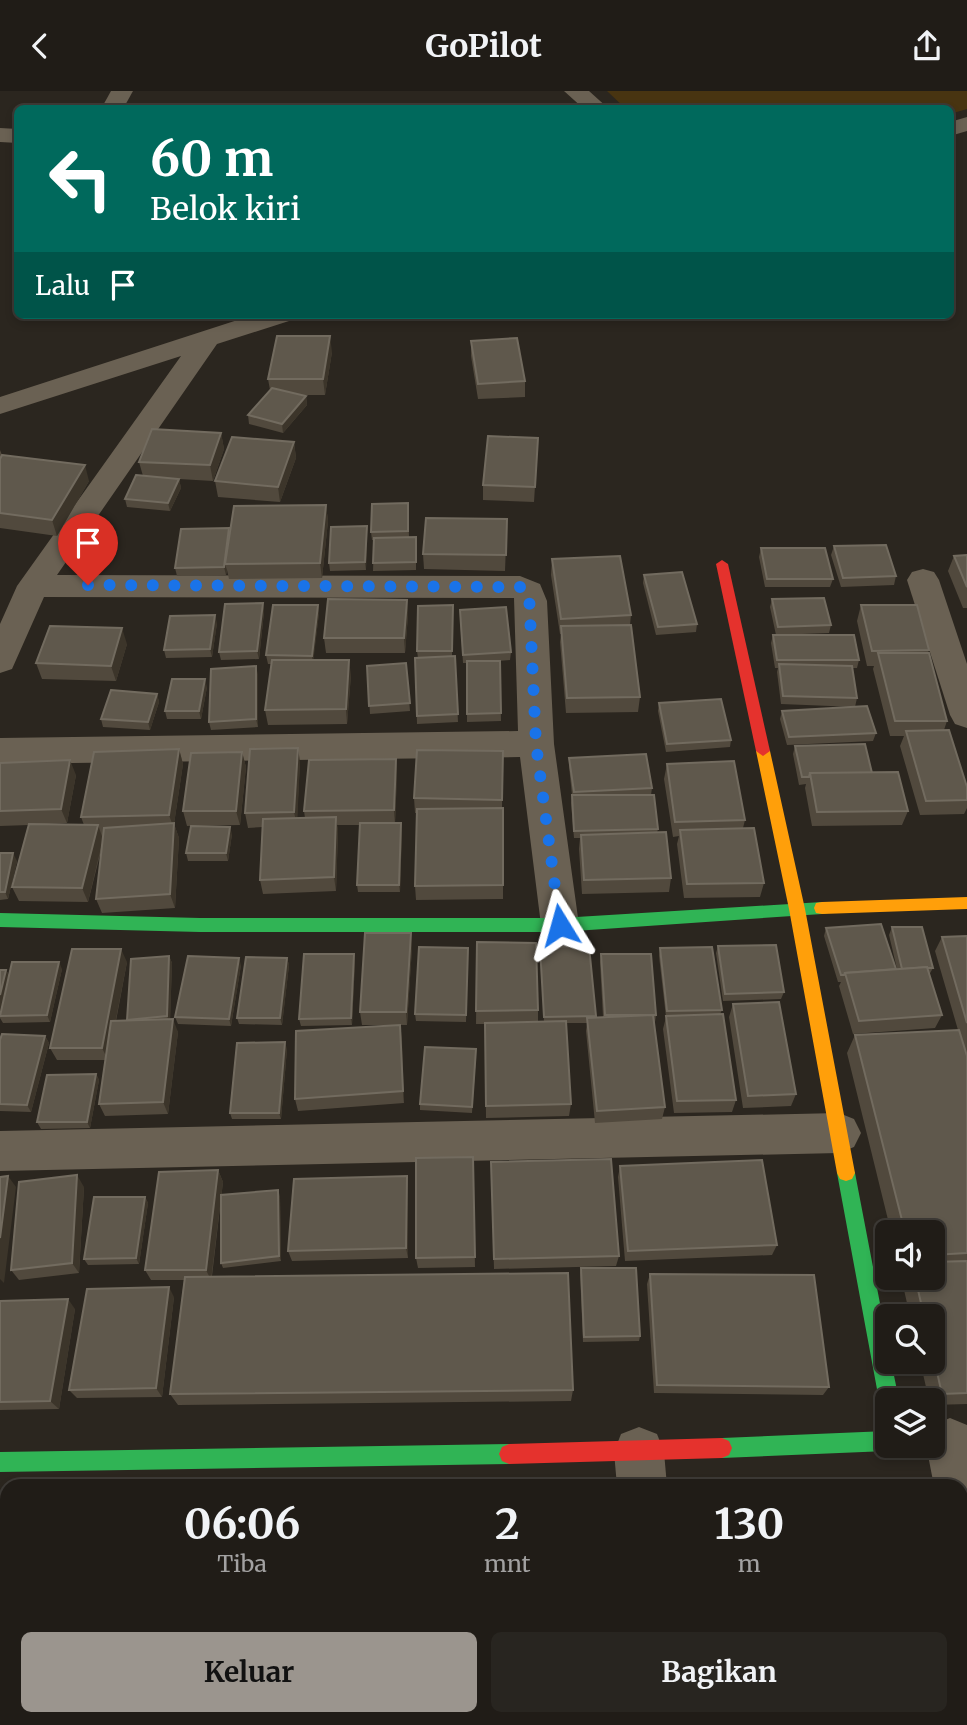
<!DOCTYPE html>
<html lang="id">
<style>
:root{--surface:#201c17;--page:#282520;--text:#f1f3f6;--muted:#a2a1a1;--line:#3d3a36;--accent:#9b958e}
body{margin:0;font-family:Merriweather,serif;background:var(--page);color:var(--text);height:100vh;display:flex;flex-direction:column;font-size:26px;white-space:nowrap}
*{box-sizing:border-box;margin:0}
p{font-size:23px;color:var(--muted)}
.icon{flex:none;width:38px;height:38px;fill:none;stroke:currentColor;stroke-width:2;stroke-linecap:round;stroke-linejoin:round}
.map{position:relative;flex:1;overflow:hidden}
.drawer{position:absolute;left:0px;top:1388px;width:968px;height:247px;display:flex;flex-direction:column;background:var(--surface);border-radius:21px 21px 0 0;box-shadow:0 4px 10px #0003,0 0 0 2px var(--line)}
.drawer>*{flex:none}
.guide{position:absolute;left:14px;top:14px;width:940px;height:214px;border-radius:10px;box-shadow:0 4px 10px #0003,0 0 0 2px var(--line);background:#00695c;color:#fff;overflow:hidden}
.controls{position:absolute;left:875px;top:1129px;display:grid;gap:14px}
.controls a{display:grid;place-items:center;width:70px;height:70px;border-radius:10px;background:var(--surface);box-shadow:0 4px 10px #0003,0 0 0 2px var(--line);font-size:35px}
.pin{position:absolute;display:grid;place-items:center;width:60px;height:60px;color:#fff;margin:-72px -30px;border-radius:50% 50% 50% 0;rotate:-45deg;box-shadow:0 0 7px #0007}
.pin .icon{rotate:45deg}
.me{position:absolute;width:77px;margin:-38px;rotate:352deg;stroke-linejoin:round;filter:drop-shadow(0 0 5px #0008)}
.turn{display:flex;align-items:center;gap:24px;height:147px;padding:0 21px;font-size:32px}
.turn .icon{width:91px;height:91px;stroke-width:2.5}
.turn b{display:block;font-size:49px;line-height:60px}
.then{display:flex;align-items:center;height:66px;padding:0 21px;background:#0003;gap:14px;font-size:26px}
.eta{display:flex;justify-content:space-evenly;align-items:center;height:119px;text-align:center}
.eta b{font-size:42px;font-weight:700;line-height:49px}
.cta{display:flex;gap:14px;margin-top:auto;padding:14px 21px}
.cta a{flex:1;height:80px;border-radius:10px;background:var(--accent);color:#111;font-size:28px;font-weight:700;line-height:80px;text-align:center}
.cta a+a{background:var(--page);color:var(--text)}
header{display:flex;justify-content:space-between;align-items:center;height:91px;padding:0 21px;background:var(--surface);font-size:32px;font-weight:700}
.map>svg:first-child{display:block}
</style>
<header><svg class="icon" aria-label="back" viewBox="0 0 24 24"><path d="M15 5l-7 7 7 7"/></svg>GoPilot<svg class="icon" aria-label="share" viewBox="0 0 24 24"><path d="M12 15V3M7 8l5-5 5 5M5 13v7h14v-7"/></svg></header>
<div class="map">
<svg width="967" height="1634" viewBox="0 0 967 1634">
<rect width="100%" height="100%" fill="#2b261f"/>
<!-- green -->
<polygon fill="#483411" points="607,0 967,0 967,18 950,23 950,18 626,18"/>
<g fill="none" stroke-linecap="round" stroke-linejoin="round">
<!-- street -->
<g fill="#6a6153" fill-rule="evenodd">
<polygon points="111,0 133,0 123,18 101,18"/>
<polygon points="564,0 589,0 609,18 584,18"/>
<polygon points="967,26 967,40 950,45 950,31"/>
<polygon points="0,37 18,38 18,52 0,51"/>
<polygon points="253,224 293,224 289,230 217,253 57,484 520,485 540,493 547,510 554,653 579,834 574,845 560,850 546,845 541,834 520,666 0,673 0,647 518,640 514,507 44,506 12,578 0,582 0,533 17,495 181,265 0,323 0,306"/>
<polygon points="923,478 934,481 939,489 967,573 967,637 955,633 950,624 907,489 912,481"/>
<polygon points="839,1022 854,1028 861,1042 854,1056 839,1062 0,1080 0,1040"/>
<polygon points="950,1327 967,1334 967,1461 961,1458 961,1395 934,1395 926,1354 933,1354 933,1334"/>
<polygon points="639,1336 657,1343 664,1361 667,1395 617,1395 614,1361 621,1343"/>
<polygon points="628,1628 683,1628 684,1634 628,1634"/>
</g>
<!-- fast -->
<g fill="#30b455" fill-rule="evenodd">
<polygon points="822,811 828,812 830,817 828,822 822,823 560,841 200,841 0,836 0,822 200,827 560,827"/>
<polygon points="846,1074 852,1076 855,1082 887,1249 887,1270 891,1270 899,1309 887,1309 887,1318 882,1316 879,1309 837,1082 840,1076"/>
<polygon points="887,1340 887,1354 895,1354 887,1360 722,1367 715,1364 712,1357 715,1350 722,1347"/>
<polygon points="509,1353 516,1356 519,1363 516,1370 509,1373 0,1381 0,1361"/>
</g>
<!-- slow -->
<g fill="#ff9f0a" fill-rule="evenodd">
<polygon points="763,655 770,660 805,818 855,1082 852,1088 846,1090 840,1088 837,1082 789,818 756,660"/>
<polygon points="967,806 967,818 822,823 816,822 814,817 816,812 822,811"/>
</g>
<!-- jam -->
<g fill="#e5322d" fill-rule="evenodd">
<polygon points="722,469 728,473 770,660 763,665 756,660 716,473"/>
<polygon points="722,1347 729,1350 732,1357 729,1364 722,1367 509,1373 502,1370 499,1363 502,1356 509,1353"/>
</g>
</g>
<!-- wall -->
<g fill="#51493d">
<polygon points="471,250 525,290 525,306 478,308 471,265"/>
<polygon points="332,261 325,304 300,304 306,305 307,314 283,342 249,333 248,324 270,299 268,288"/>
<polygon points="221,342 224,358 213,390 179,388 181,397 170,420 127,416 125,408 143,385 139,371"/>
<polygon points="538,347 534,411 483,409 483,394"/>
<polygon points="294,351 296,367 280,411 218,406 215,390"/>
<polygon points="0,359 2,364 89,390 57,445 0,437"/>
<polygon points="408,412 409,446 416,446 416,479 373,480 374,449 372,449 371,441"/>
<polygon points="326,414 328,430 322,487 229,488 227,479 226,484 177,485 175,477 229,437 230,442"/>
<polygon points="507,428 505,480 424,478 423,463"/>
<polygon points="367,444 366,479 330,480 329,472"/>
<polygon points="834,455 896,485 894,494 841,496 831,464"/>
<polygon points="761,457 833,488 830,496 765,496 759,466"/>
<polygon points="967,464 967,517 963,517 948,480 954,465"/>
<polygon points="552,468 631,524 630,534 640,606 638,621 566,622 560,551 561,543 560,543 551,484"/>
<polygon points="644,484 697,533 696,541 656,544 643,492"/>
<polygon points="772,508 831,534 829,542 776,544 770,516"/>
<polygon points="407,509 408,524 405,562 326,562 324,547"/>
<polygon points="263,512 264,521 259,568 221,569 219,561"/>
<polygon points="318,514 319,522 313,569 351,584 347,633 268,634 265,619 271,573 268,573 266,564"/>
<polygon points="453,514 452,565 455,565 458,631 417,633 415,567 418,567 417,560"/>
<polygon points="861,514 929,559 928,562 947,630 944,639 967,696 967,717 964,723 920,724 900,655 904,645 890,645 873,578 874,575 867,575 857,530"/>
<polygon points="460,527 511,561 510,569 498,570 500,570 501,630 467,631 467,572 463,572"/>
<polygon points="217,532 212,566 166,567 164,559"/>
<polygon points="773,544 859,569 857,577 852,577 857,607 855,616 781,613 777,581 778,577 775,577 771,552"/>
<polygon points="127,553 116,590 42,588 36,572"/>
<polygon points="406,572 410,620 370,623 367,575"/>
<polygon points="258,583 258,636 211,639 209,631"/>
<polygon points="207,596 201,628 167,628 165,620"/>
<polygon points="157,603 159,611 150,639 103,636 101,628"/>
<polygon points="659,612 731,649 730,656 666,661 658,620"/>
<polygon points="782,620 876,642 873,650 787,654 780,628"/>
<polygon points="795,655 872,682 908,720 902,734 812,735 805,697 806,693 799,694 793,663"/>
<polygon points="179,658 183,673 174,733 179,747 175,817 102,822 96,808 102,756 88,811 19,810 12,796 29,734 0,735 0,672 76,684 67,732 47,733 84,734 81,726"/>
<polygon points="503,660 502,717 503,717 503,808 416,809 415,795 417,722 415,722 414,707"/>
<polygon points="242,661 246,676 240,734 187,735 183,720"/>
<polygon points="569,667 652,697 651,704 658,738 657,742 671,787 669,801 582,803 579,758 580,747 574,747 571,712 572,704 569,675"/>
<polygon points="396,668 397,683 395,732 402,740 400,801 358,801 357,794 360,734 337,734 338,740 336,800 263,803 260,789 263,736 248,737 245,722 300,671 297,727 305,727 304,720"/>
<polygon points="667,673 745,729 743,737 764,792 760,806 684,807 677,753 679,745 673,746 664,688"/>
<polygon points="232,743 228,770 188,770 186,762"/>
<polygon points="0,762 17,770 8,808 0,809"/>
<polygon points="892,836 933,877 929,884 942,924 935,937 853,943 839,895 841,891 838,891 824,845 826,837 897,878 889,844"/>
<polygon points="967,845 967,1313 933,1314 933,1309 929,1309 920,1270 933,1270 933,1225 910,1225 901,1186 933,1186 933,1141 891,1141 847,962 855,944 958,939 935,860 942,846"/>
<polygon points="477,851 538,919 538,931 544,931 540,856 589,855 595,927 603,926 600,871 601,863 656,924 655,931 654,931 665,1016 662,1028 595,1032 586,940 587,932 566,932 571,1013 569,1025 486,1027 485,933 476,933"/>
<polygon points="718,855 784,901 781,908 723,910 716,862"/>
<polygon points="412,856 407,934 400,934 404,1012 298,1020 295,1008 399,934 362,934 360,921"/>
<polygon points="660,857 722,919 720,923 736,1009 732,1021 674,1022 663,938 666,926 659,865"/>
<polygon points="468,864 466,931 416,930 415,923"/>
<polygon points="169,865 172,872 170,929 178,941 168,1023 105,1025 99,1013 105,969 57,969 50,957 127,871 116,930 127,930 127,929"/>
<polygon points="287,867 289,874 282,934 239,933 237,927"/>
<polygon points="355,870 352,934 301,935 299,928"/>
<polygon points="241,874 231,935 178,933 175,926"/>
<polygon points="62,878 50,931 3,932 0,927 0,928 0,879 6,879 9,884"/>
<polygon points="733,913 796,1003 791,1015 743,1017 729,926"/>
<polygon points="45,945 49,952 31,1021 0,1020 0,949"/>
<polygon points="287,958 281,1028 232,1028 230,1022"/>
<polygon points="476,965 472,1022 420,1019 420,1013"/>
<polygon points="96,983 99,989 90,1037 41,1038 37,1031"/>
<polygon points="473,1066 475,1176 418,1177 416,1167"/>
<polygon points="491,1071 619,1165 616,1175 494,1178"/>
<polygon points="620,1075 777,1154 772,1164 625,1170 618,1086"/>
<polygon points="218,1079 223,1091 212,1185 573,1299 571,1310 178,1314 170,1303 184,1189 151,1189 145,1179"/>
<polygon points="407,1085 408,1097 408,1167 292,1170 288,1160"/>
<polygon points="84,1096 79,1182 19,1189 11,1179"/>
<polygon points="280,1105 281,1170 223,1177 221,1172"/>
<polygon points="145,1106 148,1112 139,1173 88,1174 84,1168"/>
<polygon points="581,1177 640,1245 639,1250 583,1251 580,1182"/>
<polygon points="650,1183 829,1296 823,1304 654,1302 647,1193"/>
<polygon points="174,1206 162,1306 77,1307 69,1299"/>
<polygon points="0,1210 75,1218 59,1318 0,1319"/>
<rect x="0" y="1426" width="7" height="133"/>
<polygon points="705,1628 831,1628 832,1634 706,1634"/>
<polygon points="849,1628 951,1628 952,1634 850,1634"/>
</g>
<!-- shaded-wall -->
<g fill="#3c352a">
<polygon points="330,245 332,261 325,304 323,288"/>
<polygon points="306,305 307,314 283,342 282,333"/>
<polygon points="221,342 224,358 213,390 210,374"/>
<polygon points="294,351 296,367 280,411 278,396"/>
<polygon points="85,374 89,390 57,445 52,429"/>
<polygon points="179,388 181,397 170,420 168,412"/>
<polygon points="326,414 328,430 322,487 320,472"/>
<polygon points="367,435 367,444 366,479 365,471"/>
<polygon points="229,437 231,446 225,473 227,479 226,484 224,476"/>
<polygon points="407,509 408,524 405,562 404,547"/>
<polygon points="263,512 264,521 259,568 257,560"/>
<polygon points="318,514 319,522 313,573 312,565"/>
<polygon points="215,524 217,532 212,566 210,558"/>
<polygon points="122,537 127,553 116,590 111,575"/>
<polygon points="349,569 351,584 347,633 346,618"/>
<polygon points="256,575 258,583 258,636 256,628"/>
<polygon points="205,588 207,596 201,628 199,620"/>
<polygon points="157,603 159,611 150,639 148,631"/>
<polygon points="298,657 300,671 297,735 294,721"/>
<polygon points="179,658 183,673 174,733 179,747 175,817 170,803 174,738 169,724"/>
<polygon points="242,661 246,676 240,734 236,720"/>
<polygon points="396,668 397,683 395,734 394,719"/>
<polygon points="70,669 76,684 67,732 61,718"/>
<polygon points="336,726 338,740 336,800 334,786"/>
<polygon points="401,732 402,740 400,801 399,794"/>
<polygon points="98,734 103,748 88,811 82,797"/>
<polygon points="230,736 232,743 228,770 226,762"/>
<polygon points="13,762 17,770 8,808 5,801"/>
<polygon points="411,842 412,856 407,934 406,921"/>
<polygon points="121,858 127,871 108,969 102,957"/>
<polygon points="354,863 355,870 352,934 351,927"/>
<polygon points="169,865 172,872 170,932 167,925"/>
<polygon points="239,867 241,874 231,935 229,928"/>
<polygon points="287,867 289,874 282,934 280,927"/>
<polygon points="59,871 62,878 50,931 47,924"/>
<polygon points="6,879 10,886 0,925 0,904"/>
<polygon points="173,928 178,941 168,1023 163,1011"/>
<polygon points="400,934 402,947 404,1012 403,1000"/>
<polygon points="45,945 49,952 31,1021 27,1014"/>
<polygon points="285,951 287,958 281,1028 279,1022"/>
<polygon points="96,983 99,989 90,1037 87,1031"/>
<polygon points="218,1079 223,1091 211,1189 206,1179"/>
<polygon points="77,1084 84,1096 79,1182 72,1172"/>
<polygon points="8,1085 16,1096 4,1192 0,1188 0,1147"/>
<polygon points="407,1085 408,1097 408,1167 406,1157"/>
<polygon points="278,1099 280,1105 281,1170 279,1165"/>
<polygon points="145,1106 148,1112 139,1173 136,1167"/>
<polygon points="169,1196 174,1206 162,1306 156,1297"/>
<polygon points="68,1208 75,1218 59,1318 50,1310"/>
<polygon points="17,1628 27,1628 26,1634 16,1634"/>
<polygon points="185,1628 192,1628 191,1634 185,1634"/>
<polygon points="339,1628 342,1628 342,1634 338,1634"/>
</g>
<!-- building -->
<g fill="#5f584c" stroke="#726b5f" stroke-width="2">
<polygon points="277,245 330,245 323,288 268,288"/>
<polygon points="517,247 525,290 478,293 471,250"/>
<polygon points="272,297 306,305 282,333 248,324"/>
<polygon points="152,338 221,342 210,374 139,371"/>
<polygon points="488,345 538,347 535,396 483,394"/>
<polygon points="232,346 294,351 278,396 215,390"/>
<polygon points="2,364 85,374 52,429 0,422 0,368"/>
<polygon points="136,384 179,388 168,412 125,408"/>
<polygon points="408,412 408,440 371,441 372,413"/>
<polygon points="326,414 320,472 225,473 234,415"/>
<polygon points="426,427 507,428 506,464 423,463"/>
<polygon points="367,435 365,471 329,472 331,436"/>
<polygon points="229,437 224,476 175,477 181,438"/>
<polygon points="416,446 416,471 373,472 374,447"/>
<polygon points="886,454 896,485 843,487 834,455"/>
<polygon points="761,457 825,457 833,488 767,488"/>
<polygon points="967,464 967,496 954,465"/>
<polygon points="620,465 631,524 561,528 552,468"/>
<polygon points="682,481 697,533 658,536 644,484"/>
<polygon points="824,507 831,534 778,536 772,508"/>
<polygon points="328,508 407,509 404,547 324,547"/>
<polygon points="263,512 257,560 219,561 225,513"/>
<polygon points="273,514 318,514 312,565 266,564"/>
<polygon points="453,514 452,560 417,560 418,515"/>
<polygon points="861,514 917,514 929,559 872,560"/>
<polygon points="506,516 511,561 463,564 460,519"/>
<polygon points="215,524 210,558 164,559 170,525"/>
<polygon points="631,534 640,606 567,607 561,535"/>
<polygon points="50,535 122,537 111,575 36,572"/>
<polygon points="773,544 854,544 859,569 777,569"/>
<polygon points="878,562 929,562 947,630 895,630"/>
<polygon points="455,565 458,623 417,625 415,567"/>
<polygon points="272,569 349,569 346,618 265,619"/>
<polygon points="467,570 500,570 501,622 467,623"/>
<polygon points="406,572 410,612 369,615 367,575"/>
<polygon points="779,573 852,575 857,607 783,605"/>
<polygon points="256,575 256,628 209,631 211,578"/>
<polygon points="172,588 205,588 199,620 165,620"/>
<polygon points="111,599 157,603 148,631 101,628"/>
<polygon points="721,608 731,649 667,653 659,612"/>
<polygon points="867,615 876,642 789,646 782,620"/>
<polygon points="949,639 967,696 967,709 926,710 906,640"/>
<polygon points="865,653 872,682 810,682 809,686 802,686 795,655"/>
<polygon points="298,657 294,721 245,722 250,658"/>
<polygon points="179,658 169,724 81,726 94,661"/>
<polygon points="417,659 503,660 502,709 414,707"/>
<polygon points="242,661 236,720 183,720 191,662"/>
<polygon points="646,663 652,697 574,701 569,667"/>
<polygon points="396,668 394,719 304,720 309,669"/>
<polygon points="70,669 61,718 0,720 0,672"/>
<polygon points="734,670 745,729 675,731 667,673"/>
<polygon points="898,681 908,720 817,721 810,682"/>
<polygon points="572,704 654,704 658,738 574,740"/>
<polygon points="503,717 503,794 415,795 417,718"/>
<polygon points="336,726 334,786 260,789 263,728"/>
<polygon points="174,732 170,803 96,808 104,737"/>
<polygon points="360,732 401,732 399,794 357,794"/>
<polygon points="29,733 98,734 82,797 12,796"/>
<polygon points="191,735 230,736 226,762 186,762"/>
<polygon points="754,737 764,792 687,793 680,739"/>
<polygon points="666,741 671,787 584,789 581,744"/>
<polygon points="0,762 13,762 5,801 0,801"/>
<polygon points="881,833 896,878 845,882 844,884 841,884 826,837"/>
<polygon points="892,836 922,836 933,877 927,877 927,876 902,878"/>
<polygon points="365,842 411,842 406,921 360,921"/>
<polygon points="967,845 967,932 942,846"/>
<polygon points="477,851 536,852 538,919 476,920"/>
<polygon points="776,854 784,901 725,903 718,855"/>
<polygon points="589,855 596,925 544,926 540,856"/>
<polygon points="419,856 468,857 466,924 415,923"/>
<polygon points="712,856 722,919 667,920 660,857"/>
<polygon points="72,858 121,858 102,957 50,957"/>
<polygon points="304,863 354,863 351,927 299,928"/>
<polygon points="601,863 651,863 656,924 605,924"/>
<polygon points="169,865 167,925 127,929 131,868"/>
<polygon points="188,865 239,867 229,928 175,926"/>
<polygon points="246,866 287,867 280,927 237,927"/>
<polygon points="12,871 59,871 47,924 0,925"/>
<polygon points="927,876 942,924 859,930 845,882"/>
<polygon points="0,879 6,879 0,904"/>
<polygon points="779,911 796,1003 748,1005 733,913"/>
<polygon points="723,923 736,1009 677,1010 666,925"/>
<polygon points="653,924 665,1016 597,1020 587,927"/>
<polygon points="173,928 163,1011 99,1013 111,930"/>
<polygon points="566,930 571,1013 486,1015 485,932"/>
<polygon points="400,934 403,1000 295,1008 296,940"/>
<polygon points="959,939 967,965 967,1162 933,1164 933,1141 905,1141 855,944"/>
<polygon points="2,943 45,945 27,1014 0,1013 0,949"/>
<polygon points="285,951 279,1022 230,1022 237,952"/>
<polygon points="425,956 476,958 472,1016 420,1013"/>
<polygon points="96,983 87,1031 37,1031 47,984"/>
<polygon points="473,1066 475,1166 416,1167 416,1067"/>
<polygon points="611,1068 619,1165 494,1168 491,1071"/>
<polygon points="762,1069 777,1154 628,1160 620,1075"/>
<polygon points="218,1079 206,1179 145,1179 159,1081"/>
<polygon points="77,1084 72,1172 11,1179 19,1091"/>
<polygon points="8,1085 0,1147 0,1086"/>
<polygon points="407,1085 406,1157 288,1160 294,1088"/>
<polygon points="278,1099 279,1165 221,1172 221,1104"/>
<polygon points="94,1106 145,1106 136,1167 84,1168"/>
<polygon points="967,1170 967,1302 942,1303 933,1264 933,1225 924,1225 915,1186 933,1186 933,1171"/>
<polygon points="581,1177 636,1177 640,1245 584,1246"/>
<polygon points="568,1182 573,1299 170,1303 185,1186"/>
<polygon points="650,1183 814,1184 829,1296 657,1294"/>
<polygon points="169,1196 156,1297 69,1299 87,1198"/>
<polygon points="68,1208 50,1310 0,1311 0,1210"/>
<rect x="0" y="1426" width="7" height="126"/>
<polygon points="7,1612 7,1628 17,1628 16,1634 0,1634 0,1613"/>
<polygon points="44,1628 185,1628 185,1634 43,1634"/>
<polygon points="201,1628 339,1628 338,1634 200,1634"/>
<rect x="362" y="1628" width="143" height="6"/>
<polygon points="525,1628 603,1628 604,1634 525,1634"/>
<polygon points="710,1628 831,1628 832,1634 711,1634"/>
<polygon points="857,1628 951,1628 952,1634 858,1634"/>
</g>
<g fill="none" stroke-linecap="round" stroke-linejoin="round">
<!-- route -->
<polyline stroke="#1a73e8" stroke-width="12" stroke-dasharray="0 21.6" points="88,494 520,496 529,502 536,653 560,834"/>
</g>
</svg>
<div class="controls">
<a><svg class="icon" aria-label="sound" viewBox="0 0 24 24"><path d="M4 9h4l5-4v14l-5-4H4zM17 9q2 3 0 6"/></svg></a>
<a><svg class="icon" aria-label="search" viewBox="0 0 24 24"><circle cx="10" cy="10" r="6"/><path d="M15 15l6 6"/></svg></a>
<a><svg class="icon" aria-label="layers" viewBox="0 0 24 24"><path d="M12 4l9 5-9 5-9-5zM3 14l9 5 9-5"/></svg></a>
</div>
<div class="pin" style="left:88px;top:494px;background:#d93025"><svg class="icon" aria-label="arrive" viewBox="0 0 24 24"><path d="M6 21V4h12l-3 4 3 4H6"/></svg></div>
<svg class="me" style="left:560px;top:834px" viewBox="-20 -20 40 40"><path d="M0-17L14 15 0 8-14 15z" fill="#1a73e8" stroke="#fff" stroke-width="4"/></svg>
<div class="guide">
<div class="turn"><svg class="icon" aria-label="left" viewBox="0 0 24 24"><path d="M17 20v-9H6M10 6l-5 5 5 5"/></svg><div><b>60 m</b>Belok kiri</div></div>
<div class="then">Lalu<svg class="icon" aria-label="arrive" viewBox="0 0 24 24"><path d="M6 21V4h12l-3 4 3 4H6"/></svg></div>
</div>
<section class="drawer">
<div class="eta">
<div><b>06:06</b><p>Tiba</p></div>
<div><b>2</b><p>mnt</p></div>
<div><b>130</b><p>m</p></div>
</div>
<div class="cta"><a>Keluar</a><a>Bagikan</a></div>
</section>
</div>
